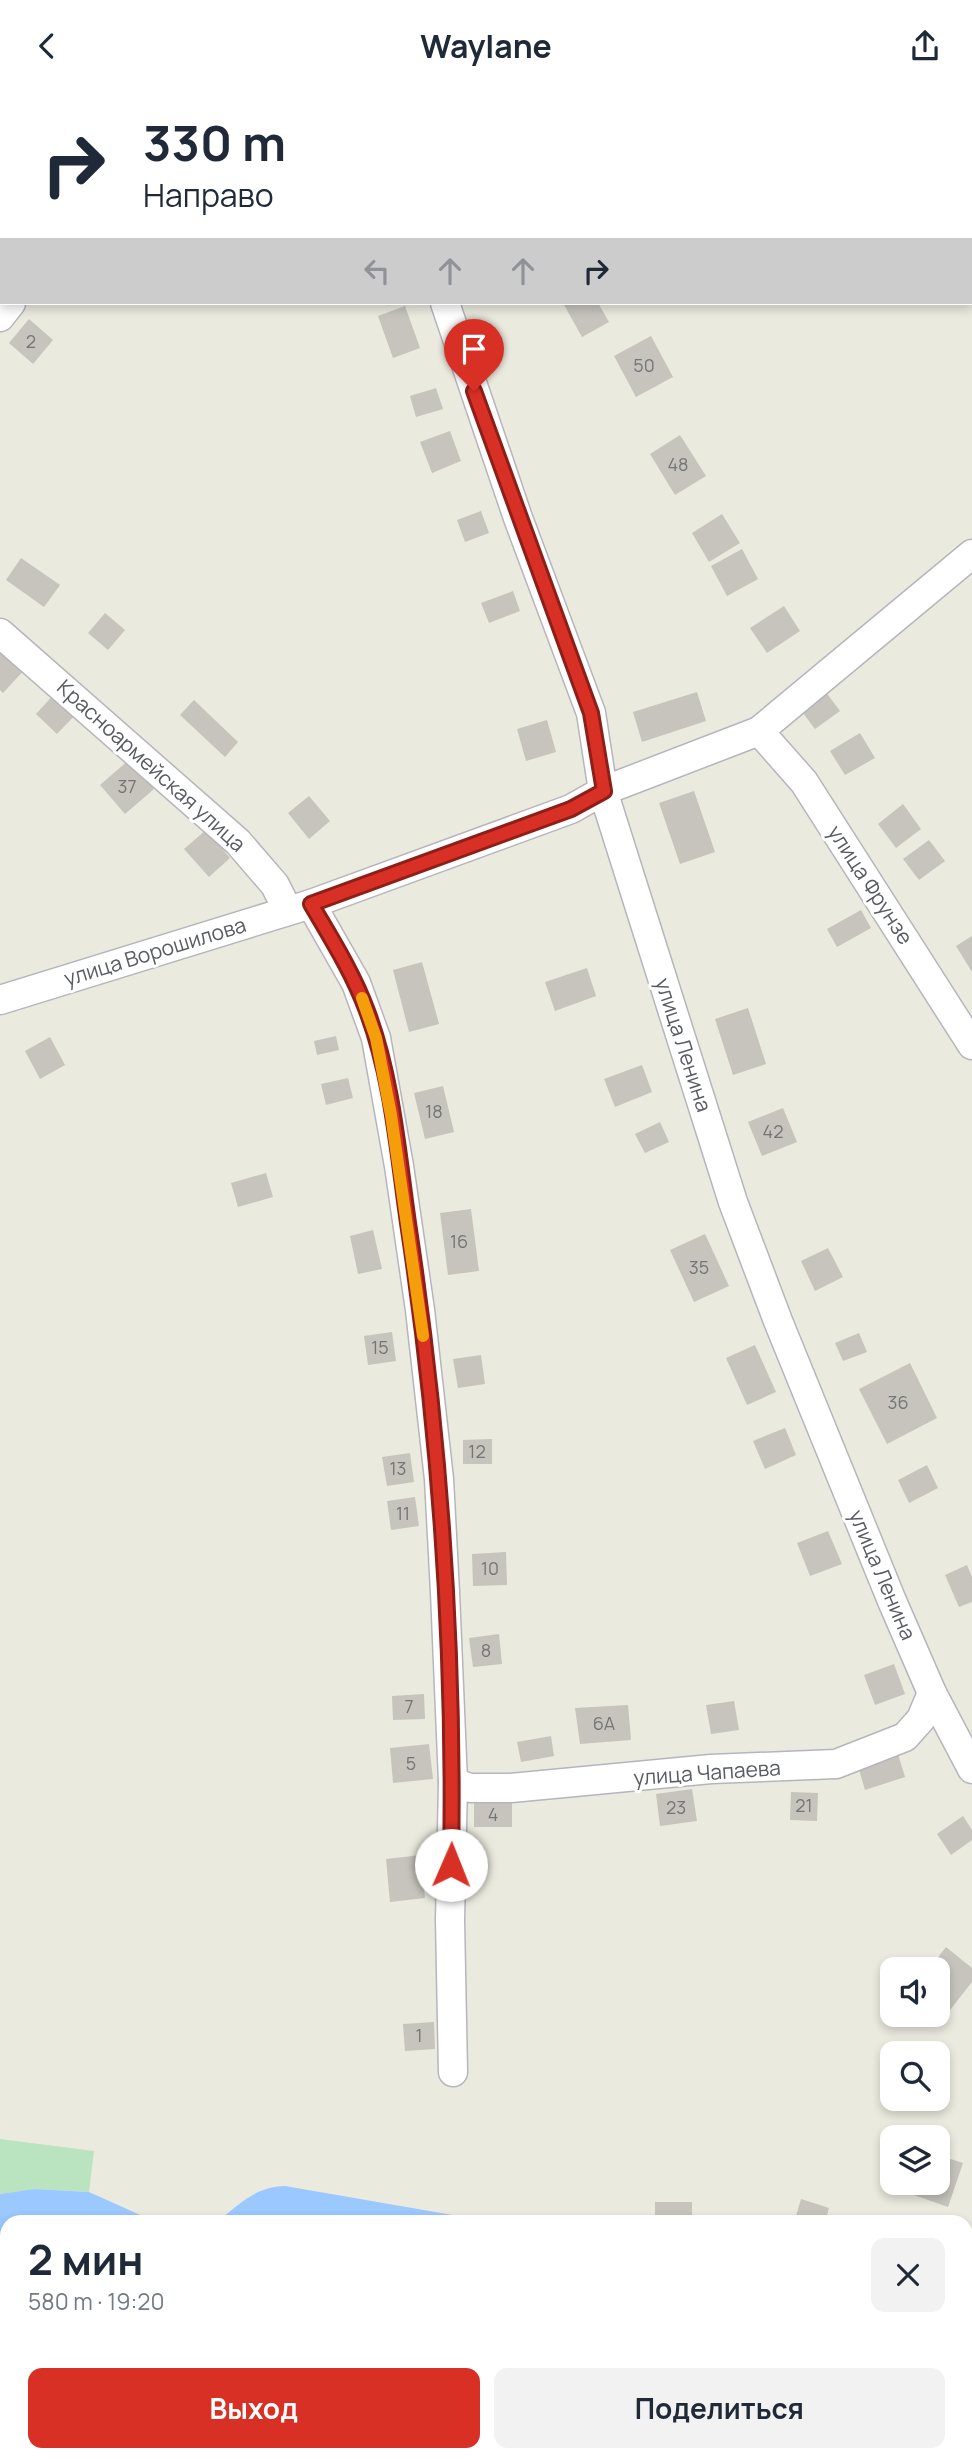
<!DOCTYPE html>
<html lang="ru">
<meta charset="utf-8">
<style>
:root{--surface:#fff;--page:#f2f2f3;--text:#1f2937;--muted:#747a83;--accent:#d93025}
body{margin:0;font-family:Manrope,sans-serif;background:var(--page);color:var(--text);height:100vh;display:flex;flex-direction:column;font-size:26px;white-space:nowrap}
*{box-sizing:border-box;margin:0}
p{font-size:23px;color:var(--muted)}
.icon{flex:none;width:38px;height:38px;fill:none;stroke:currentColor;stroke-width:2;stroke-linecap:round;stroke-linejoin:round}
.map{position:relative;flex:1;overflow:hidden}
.panel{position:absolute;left:0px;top:2124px;width:973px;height:247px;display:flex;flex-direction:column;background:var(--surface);border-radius:21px 21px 0 0;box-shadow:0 4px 10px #0003}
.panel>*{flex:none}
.banner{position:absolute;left:0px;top:0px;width:973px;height:214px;box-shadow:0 4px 10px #0003;background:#fff;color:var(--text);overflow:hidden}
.buttons{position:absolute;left:880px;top:1866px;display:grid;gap:14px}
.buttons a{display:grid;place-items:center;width:70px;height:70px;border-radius:14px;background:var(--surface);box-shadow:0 4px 10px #0003;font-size:35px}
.pin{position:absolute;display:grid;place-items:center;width:60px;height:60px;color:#fff;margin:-72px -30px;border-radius:50% 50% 50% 0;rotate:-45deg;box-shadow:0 0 7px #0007}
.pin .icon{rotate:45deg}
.me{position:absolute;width:77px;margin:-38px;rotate:1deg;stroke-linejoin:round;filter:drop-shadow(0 0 5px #0008)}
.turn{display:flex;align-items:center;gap:24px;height:147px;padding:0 28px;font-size:32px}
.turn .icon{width:91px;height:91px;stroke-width:2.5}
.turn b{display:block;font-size:49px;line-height:60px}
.lanes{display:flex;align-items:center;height:66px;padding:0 28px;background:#0003;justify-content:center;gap:35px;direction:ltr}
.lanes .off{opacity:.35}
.round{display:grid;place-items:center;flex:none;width:74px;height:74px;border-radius:14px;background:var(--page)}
.summary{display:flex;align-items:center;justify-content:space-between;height:119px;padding:0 28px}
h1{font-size:42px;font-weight:700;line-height:52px}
.button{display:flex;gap:14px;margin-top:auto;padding:14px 28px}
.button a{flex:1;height:80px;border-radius:14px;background:var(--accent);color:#fff;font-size:28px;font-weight:700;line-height:80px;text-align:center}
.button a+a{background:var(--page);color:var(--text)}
header{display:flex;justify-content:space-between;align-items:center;height:91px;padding:0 28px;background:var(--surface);font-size:32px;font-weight:700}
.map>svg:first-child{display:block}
</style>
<header><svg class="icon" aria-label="back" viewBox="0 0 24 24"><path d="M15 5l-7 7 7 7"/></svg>Waylane<svg class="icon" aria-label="share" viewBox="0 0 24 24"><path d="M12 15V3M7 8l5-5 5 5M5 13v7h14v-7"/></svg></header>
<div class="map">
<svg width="972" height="2370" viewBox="0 0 972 2370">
<rect width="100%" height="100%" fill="#ebeadf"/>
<!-- green -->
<g fill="#bae4bf">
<polygon points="0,2048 94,2060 89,2101 34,2098 0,2103"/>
<polygon points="0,2337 7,2337 7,2364 274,2364 300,2370 0,2370"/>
</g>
<!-- water -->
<g fill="#9bc8ff">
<path d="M285,2095L493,2131H216C239,2115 253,2096 285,2095Z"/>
<polygon points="34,2098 89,2101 156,2131 7,2132 7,2316 0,2317 0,2103"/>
<polygon points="386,2364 912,2364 920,2370 402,2370"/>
</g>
<!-- building -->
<g fill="#c6c4bc">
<polygon points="563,212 598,212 609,231 582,246"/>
<polygon points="405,215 420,257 393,267 378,225"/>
<polygon points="29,228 53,249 33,273 9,252"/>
<polygon points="651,245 673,286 636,306 614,265"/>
<polygon points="436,297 443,318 416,326 410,305"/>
<polygon points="450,340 461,370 432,382 420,351"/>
<polygon points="680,344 706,385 675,404 650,363"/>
<polygon points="481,420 489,442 465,451 457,429"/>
<polygon points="722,423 740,452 709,471 692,442"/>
<polygon points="742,458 758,488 727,505 711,475"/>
<polygon points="21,467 60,494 44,516 6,489"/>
<polygon points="513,500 520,520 489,532 481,512"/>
<polygon points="784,515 800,540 767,562 750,537"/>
<polygon points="105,522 125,539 108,559 88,542"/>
<polygon points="0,559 26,577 3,602 0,599"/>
<polygon points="822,596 840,620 815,638 797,614"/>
<polygon points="57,600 78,621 57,643 36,623"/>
<polygon points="697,601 706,630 642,651 633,621"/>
<polygon points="194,609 238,651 225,666 180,624"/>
<polygon points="547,629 556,661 526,670 517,638"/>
<polygon points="860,642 875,667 845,684 830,660"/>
<polygon points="129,669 154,698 125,723 100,694"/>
<polygon points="694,700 715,761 680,773 659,712"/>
<polygon points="309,705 330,730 309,748 288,722"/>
<polygon points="903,713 921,738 896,757 878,733"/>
<polygon points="206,739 230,767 209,786 184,758"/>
<polygon points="929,749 945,770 919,789 903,768"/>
<polygon points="861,819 871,837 837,856 827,838"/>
<polygon points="972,845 972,881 956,855"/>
<polygon points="422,871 439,933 409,941 393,879"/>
<polygon points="587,877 596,905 555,920 545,891"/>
<polygon points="748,917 766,973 733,984 715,928"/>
<polygon points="336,945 339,959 317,964 314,950"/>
<polygon points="50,946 65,974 40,988 25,960"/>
<polygon points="642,974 652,1001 615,1016 604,988"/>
<polygon points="348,987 353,1007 326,1014 321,993"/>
<polygon points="443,995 454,1041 425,1048 414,1002"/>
<polygon points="783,1017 797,1051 762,1065 748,1031"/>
<polygon points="660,1031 669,1051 645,1062 635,1043"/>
<polygon points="266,1082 273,1106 238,1116 231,1092"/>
<polygon points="471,1118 479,1180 448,1184 440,1122"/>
<polygon points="373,1139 382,1178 358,1183 350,1145"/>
<polygon points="705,1143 729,1195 694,1211 670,1159"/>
<polygon points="828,1157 843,1186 815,1200 801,1170"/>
<polygon points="392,1241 396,1270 368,1274 364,1245"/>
<polygon points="859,1242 867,1261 843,1270 835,1252"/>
<polygon points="755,1254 776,1301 747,1314 726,1267"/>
<polygon points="481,1264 485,1293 458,1297 453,1268"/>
<polygon points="910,1272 937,1327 887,1353 859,1298"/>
<polygon points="785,1337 796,1364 765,1378 753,1350"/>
<polygon points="492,1348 492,1373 463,1373 463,1349"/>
<polygon points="410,1362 414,1391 387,1395 382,1366"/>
<polygon points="927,1374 938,1397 909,1412 898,1389"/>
<polygon points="415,1406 419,1435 391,1439 387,1410"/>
<polygon points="828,1440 842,1473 810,1485 797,1452"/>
<polygon points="506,1461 507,1494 473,1495 472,1463"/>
<polygon points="967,1474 972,1486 972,1511 959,1516 945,1484"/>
<polygon points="499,1543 502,1573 473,1576 469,1547"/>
<polygon points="894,1573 905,1603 875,1614 864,1584"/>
<polygon points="424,1603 425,1628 393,1629 392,1605"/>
<polygon points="734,1610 739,1639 711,1643 706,1614"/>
<polygon points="628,1614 631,1649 580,1653 575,1617"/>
<polygon points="551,1645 554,1665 521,1671 517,1651"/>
<polygon points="429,1653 433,1688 393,1692 390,1657"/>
<polygon points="898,1663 905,1686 865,1699 858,1675"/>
<polygon points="692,1698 697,1730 660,1735 656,1703"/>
<polygon points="791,1701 818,1702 817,1730 790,1729"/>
<polygon points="512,1711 512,1736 474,1736 474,1712"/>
<polygon points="963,1725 972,1739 972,1749 951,1764 937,1743"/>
<polygon points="421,1764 425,1807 390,1811 386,1768"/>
<polygon points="946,1856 972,1877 972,1891 950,1919 938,1909 938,1878 929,1878"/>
<polygon points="434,1931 435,1958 405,1960 403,1933"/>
<polygon points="938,2064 963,2072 948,2116 911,2103 915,2091 938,2091"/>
<polygon points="801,2108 829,2117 825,2132 794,2132"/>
<rect x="655" y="2111" width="37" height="21"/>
<polygon points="966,2275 972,2276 972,2308 966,2307"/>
</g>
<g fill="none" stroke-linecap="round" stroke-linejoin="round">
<!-- minor casing -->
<g stroke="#b5b6bc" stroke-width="31">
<g id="minor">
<polyline points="377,0 377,2"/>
<polyline points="872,0 874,2"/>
<polyline points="187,2 188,0"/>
<polyline points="971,93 972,94"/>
<polyline points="445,212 518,427 591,622 603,700 733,1111 778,1230 892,1510 932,1602 972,1678"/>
<polyline points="0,226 11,212"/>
<polyline points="0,542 238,751 275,794 288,820"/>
<polyline points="759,640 804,691 972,954"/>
<polyline points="311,813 356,892 376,947 399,1075 420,1219 439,1388 445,1501 453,1691 450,1829 453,1981"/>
<polyline points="0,909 311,813 571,718 603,700 759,640 972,463"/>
<polyline points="453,1691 470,1697 511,1697 711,1678 836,1673 905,1646 921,1628 932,1602"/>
<polyline points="966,2266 972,2268"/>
</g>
</g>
<!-- major casing -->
<g stroke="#f0d652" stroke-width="38">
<g id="major">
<polyline points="76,2 77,0"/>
<polyline points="0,139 2,136"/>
</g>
</g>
<!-- minor -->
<use href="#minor" stroke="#fff" stroke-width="28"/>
<!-- major -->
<use href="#major" stroke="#fffaa0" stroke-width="35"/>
</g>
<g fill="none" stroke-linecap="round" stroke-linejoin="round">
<!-- route casing -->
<g stroke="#8d1f18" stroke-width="18">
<path id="route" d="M451,1774C455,1560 440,1344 408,1132C398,1062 392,986 367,920C353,882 331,847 311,813L571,718L604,700L591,622L474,300"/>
</g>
<!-- route -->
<use href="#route" stroke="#d93025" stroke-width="12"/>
<!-- slow -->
<polyline stroke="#f59e0b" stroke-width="12" points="362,907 376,947 391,1024 423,1245"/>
</g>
<g text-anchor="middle" stroke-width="6" stroke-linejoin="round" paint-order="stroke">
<!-- number labels -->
<g font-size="18" fill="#747577">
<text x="31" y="257">2</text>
<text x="644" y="281">50</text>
<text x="678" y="380">48</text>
<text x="127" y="702">37</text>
<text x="434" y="1027">18</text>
<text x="773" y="1047">42</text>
<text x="459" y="1157">16</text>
<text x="699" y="1183">35</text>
<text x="380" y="1263">15</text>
<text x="898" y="1318">36</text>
<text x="477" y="1367">12</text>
<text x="398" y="1384">13</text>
<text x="403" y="1429">11</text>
<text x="490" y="1484">10</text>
<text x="486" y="1566">8</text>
<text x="409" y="1622">7</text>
<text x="604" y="1639">6А</text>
<text x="411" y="1679">5</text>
<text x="804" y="1721">21</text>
<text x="676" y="1723">23</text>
<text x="493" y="1730">4</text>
<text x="419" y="1951">1</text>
</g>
<!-- street labels -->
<g font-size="21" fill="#585b60" stroke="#fff">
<text transform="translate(151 675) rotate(42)" y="7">Красноармейская улица</text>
<text transform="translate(870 794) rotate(57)" y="7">улица Фрунзе</text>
<text transform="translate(155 861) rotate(-17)" y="7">улица Ворошилова</text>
<text transform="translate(683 954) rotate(72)" y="7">улица Ленина</text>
<text transform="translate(882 1484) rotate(67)" y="7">улица Ленина</text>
<text transform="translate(707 1682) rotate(-4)" y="7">улица Чапаева</text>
</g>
</g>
</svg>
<div class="buttons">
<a><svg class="icon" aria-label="sound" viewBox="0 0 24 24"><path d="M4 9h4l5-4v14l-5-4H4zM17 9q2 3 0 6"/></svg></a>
<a><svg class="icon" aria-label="search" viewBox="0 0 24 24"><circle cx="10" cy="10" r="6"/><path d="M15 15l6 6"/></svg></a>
<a><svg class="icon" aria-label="layers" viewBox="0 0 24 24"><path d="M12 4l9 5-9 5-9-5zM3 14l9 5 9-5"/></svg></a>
</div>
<div class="pin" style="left:474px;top:300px;background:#d93025"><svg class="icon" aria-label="arrive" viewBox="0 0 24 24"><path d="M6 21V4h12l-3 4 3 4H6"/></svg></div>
<svg class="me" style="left:451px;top:1774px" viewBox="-20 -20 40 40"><circle r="19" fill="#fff"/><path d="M0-13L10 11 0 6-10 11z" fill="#d93025"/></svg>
<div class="banner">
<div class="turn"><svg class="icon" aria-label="right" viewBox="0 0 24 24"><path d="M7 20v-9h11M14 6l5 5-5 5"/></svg><div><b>330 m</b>Направо</div></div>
<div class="lanes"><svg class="icon off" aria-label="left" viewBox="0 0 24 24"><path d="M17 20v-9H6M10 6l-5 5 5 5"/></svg><svg class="icon off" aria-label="ahead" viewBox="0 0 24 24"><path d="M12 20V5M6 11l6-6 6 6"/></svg><svg class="icon off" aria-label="ahead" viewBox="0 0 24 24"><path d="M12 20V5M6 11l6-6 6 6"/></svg><svg class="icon" aria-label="right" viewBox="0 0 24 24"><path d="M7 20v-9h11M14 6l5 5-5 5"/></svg></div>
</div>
<section class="panel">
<div class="summary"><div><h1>2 мин</h1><p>580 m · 19:20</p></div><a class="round"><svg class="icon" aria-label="close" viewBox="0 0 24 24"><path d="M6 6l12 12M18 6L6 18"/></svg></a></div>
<div class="button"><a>Выход</a><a>Поделиться</a></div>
</section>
</div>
